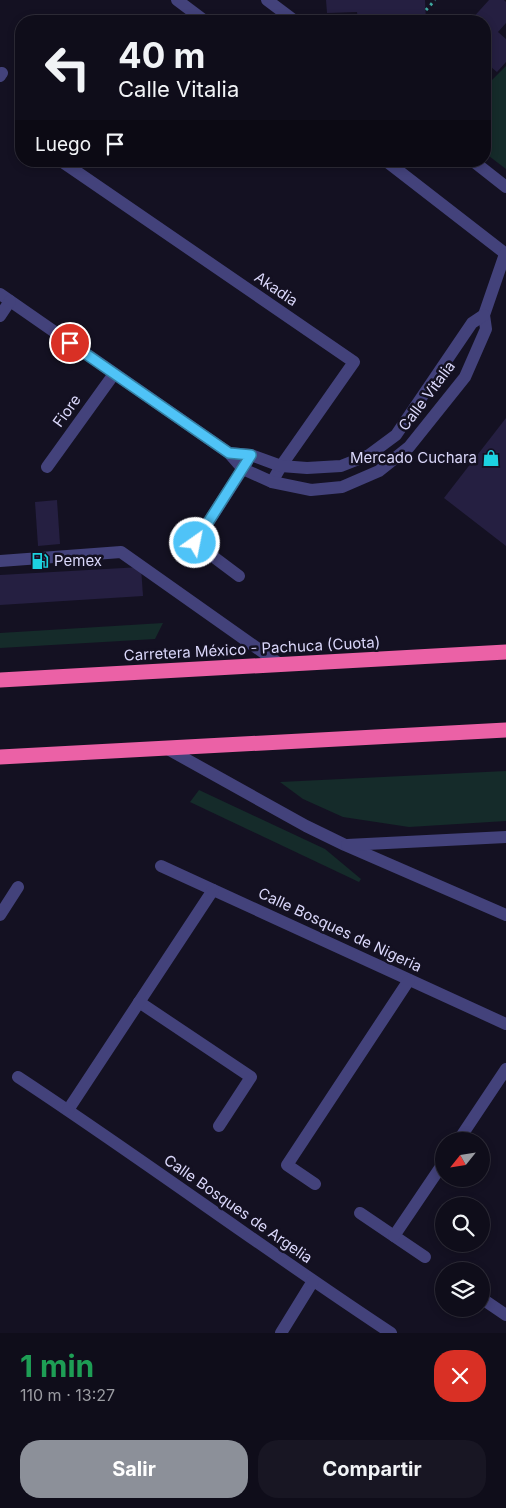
<!DOCTYPE html>
<html lang="es">
<meta charset="utf-8">
<style>
:root{--surface:#0f0d1a;--page:#181623;--text:#f1f3f6;--muted:#9b9ca2;--line:#2f2d39;--accent:#8c9099}
body{margin:0;font-family:Inter,sans-serif;background:var(--page);color:var(--text);height:100vh;display:flex;flex-direction:column;font-size:19px;white-space:nowrap}
*{box-sizing:border-box;margin:0}
p{font-size:16px;color:var(--muted)}
.icon{flex:none;width:28px;height:28px;fill:none;stroke:currentColor;stroke-width:2;stroke-linecap:round;stroke-linejoin:round}
.map{position:relative;height:1333px;overflow:hidden}
.details{display:flex;flex-direction:column;background:var(--surface);flex:1}
.details>*{flex:none}
.banner{position:absolute;left:15px;top:15px;width:476px;height:152px;border-radius:20px;box-shadow:0 2px 8px #0003,0 0 0 1px var(--line);background:#0f0d1a;color:var(--text);overflow:hidden}
.needle{width:32px;rotate:240deg}
.tools{position:absolute;left:435px;top:1132px;display:grid;gap:10px}
.tools a{display:grid;place-items:center;width:55px;height:55px;border-radius:50%;background:var(--surface);box-shadow:0 2px 8px #0003,0 0 0 1px var(--line);font-size:25px}
.pin{position:absolute;display:grid;place-items:center;width:42px;height:42px;color:#fff;margin:-21px;border:2px solid #fff;border-radius:50%;box-shadow:0 1px 5px #0007}
.me{position:absolute;width:55px;margin:-28px;rotate:33deg;stroke-linejoin:round;filter:drop-shadow(0 0 4px #0008)}
.turn{display:flex;align-items:center;gap:18px;height:105px;padding:0 20px;font-size:22px}
.turn .icon{width:65px;height:65px;stroke-width:2.5}
.turn b{display:block;font-size:35px;line-height:42px}
.then{display:flex;align-items:center;height:48px;padding:0 20px;background:#0003;gap:10px;font-size:19px}
.round{display:grid;place-items:center;flex:none;width:52px;height:52px;border-radius:20px;background:var(--page)}
.summary{display:flex;align-items:center;justify-content:space-between;height:85px;padding:0 20px}
h1{font-size:30px;font-weight:700;line-height:38px;color:#1e9e55}
.primary-button{display:flex;gap:10px;margin-top:auto;padding:10px 20px}
.primary-button a{flex:1;height:58px;border-radius:20px;background:var(--accent);color:#fff;font-size:20px;font-weight:700;line-height:58px;text-align:center}
.primary-button a+a{background:var(--page);color:var(--text)}
.map>svg:first-child{display:block}
</style>
<div class="map">
<svg width="506" height="1333" viewBox="0 0 506 1333">
<rect width="100%" height="100%" fill="#141122"/>
<!-- green -->
<g fill="#152b2a">
<polygon points="506,66 506,169 485,153 485,87"/>
<polygon points="163,623 155,639 0,648 0,633"/>
<polygon points="506,771 506,821 409,827 343,817 303,799 280,782"/>
<polygon points="199,790 325,849 361,879 359,882 190,802"/>
</g>
<!-- building -->
<g fill="#251f41">
<polygon points="326,0 425,0 426,21 358,21 357,12 327,13"/>
<polygon points="489,0 504,0 506,2 506,23 498,32 506,39 506,62 497,72 485,62 485,21 470,21"/>
<polygon points="506,418 506,546 444,498"/>
<polygon points="57,500 60,544 38,546 35,502"/>
<polygon points="141,567 143,596 0,605 0,575"/>
</g>
<g fill="none" stroke-linecap="round" stroke-linejoin="round">
<!-- path -->
<polyline stroke="#3ea79f" stroke-width="3" stroke-dasharray="2.5 4" stroke-linecap="butt" points="426,10 435,0"/>
<!-- minor -->
<g stroke="#43427b" stroke-width="12">
<polyline points="177,0 205,21"/>
<polyline points="267,0 295,21"/>
<polyline points="0,76 2,73"/>
<polyline points="61,161 354,362 281,466 272,482"/>
<polyline points="386,161 506,254"/>
<polyline points="473,161 506,187"/>
<polyline points="0,294 229,453 243,469 272,482 311,490 342,487 379,471 409,447 465,377 486,329 484,315 505,254"/>
<polyline points="0,316 10,301"/>
<polyline points="229,453 251,455 281,466 307,468 341,466 369,455 396,435 472,323 484,315"/>
<polyline points="47,467 114,374"/>
<polyline points="0,561 121,552 281,665"/>
<polyline points="239,576 195,543 247,462"/>
<polyline points="166,748 306,826 345,845 506,915"/>
<polyline points="347,845 506,837"/>
<polyline points="161,866 506,1024"/>
<polyline points="0,915 18,887"/>
<polyline points="139,1002 251,1077 219,1126"/>
<path d="M18,1077C144,1160 265,1250 391,1333"/>
<polyline points="68,1110 213,890"/>
<polyline points="458,1141 506,1069"/>
<polyline points="315,1184 287,1165 409,980"/>
<polyline points="360,1213 425,1257"/>
<polyline points="394,1236 444,1162"/>
<polyline points="481,1298 506,1315"/>
<polyline points="281,1333 313,1281"/>
</g>
<!-- highway -->
<g stroke="#eb61a6" stroke-width="15">
<polyline points="0,680 506,652"/>
<polyline points="0,757 506,730"/>
</g>
</g>
<g fill="none" stroke-linecap="round" stroke-linejoin="round">
<!-- route casing -->
<g stroke="#337fa1" stroke-width="12">
<polyline id="route" points="70,343 229,453 251,455 195,543"/>
</g>
<!-- route -->
<use href="#route" stroke="#4fc3f7" stroke-width="9"/>
</g>
<!-- icons -->
<defs>
<g id="shop-bare" transform="scale(1.35)"><path d="M-5-2.5h2.3a2.7 3.5 0 0 1 5.4 0H5L5.5 6h-11ZM-1.5-2.5h3a1.5 2.3 0 0 0-3 0Z" fill="#1cd2e1" stroke="#141122" stroke-width="2.5" paint-order="stroke"/></g>
<g id="fuel-bare" transform="scale(1.35)"><path d="M-5.5-6h7V0h2V4h1.3V-2.5L3-4.5l.8-.8L6-3V5H2.5V1h-1V6h-7ZM-4.2-4.7v3.2H.2V-4.7Z" fill="#1cd2e1" stroke="#141122" stroke-width="2.5" paint-order="stroke"/></g>
</defs>
<g fill-rule="evenodd">
<use href="#shop-bare" x="491" y="458"/>
<use href="#fuel-bare" x="40" y="561"/>
</g>
<g text-anchor="middle" stroke-width="5" stroke-linejoin="round" paint-order="stroke">
<!-- street labels -->
<g font-size="15" fill="#dad7fa" stroke="#141122">
<text transform="translate(276 289) rotate(34)" y="5">Akadia</text>
<text transform="translate(427 396) rotate(-53)" y="5">Calle Vitalia</text>
<text transform="translate(67 411) rotate(-54)" y="5">Fiore</text>
<text transform="translate(252 649) rotate(-3)" y="5">Carretera México - Pachuca (Cuota)</text>
<text transform="translate(340 930) rotate(25)" y="5">Calle Bosques de Nigeria</text>
<text transform="translate(238 1209) rotate(35)" y="5">Calle Bosques de Argelia</text>
</g>
<!-- poi labels -->
<g font-size="15" fill="#dad7fa" stroke="#141122" text-anchor="end">
<text x="477" y="463">Mercado Cuchara</text>
<text x="54" y="566" text-anchor="start">Pemex</text>
</g>
</g>
</svg>
<div class="tools">
<a><svg class="needle" viewBox="-14 -14 28 28"><path d="M0-13l5 13h-10z" fill="#e53935"/><path d="M0 13l5-13h-10z" fill="#9b9ca2"/></svg></a>
<a><svg class="icon" aria-label="search" viewBox="0 0 24 24"><circle cx="10" cy="10" r="6"/><path d="M15 15l6 6"/></svg></a>
<a><svg class="icon" aria-label="layers" viewBox="0 0 24 24"><path d="M12 4l9 5-9 5-9-5zM3 14l9 5 9-5"/></svg></a>
</div>
<div class="pin" style="left:70px;top:343px;background:#d93025"><svg class="icon" aria-label="arrive" viewBox="0 0 24 24"><path d="M6 21V4h12l-3 4 3 4H6"/></svg></div>
<svg class="me" style="left:195px;top:543px" viewBox="-20 -20 40 40"><circle r="17" fill="#4fc3f7" stroke="#fff" stroke-width="3"/><path d="M0-11L8 9 0 5-8 9z" fill="#fff"/></svg>
<div class="banner">
<div class="turn"><svg class="icon" aria-label="left" viewBox="0 0 24 24"><path d="M17 20v-9H6M10 6l-5 5 5 5"/></svg><div><b>40 m</b>Calle Vitalia</div></div>
<div class="then">Luego<svg class="icon" aria-label="arrive" viewBox="0 0 24 24"><path d="M6 21V4h12l-3 4 3 4H6"/></svg></div>
</div>
</div>
<section class="details">
<div class="summary"><div><h1>1 min</h1><p>110 m · 13:27</p></div><a class="round" style="background:#d93025;color:#fff"><svg class="icon" aria-label="close" viewBox="0 0 24 24"><path d="M6 6l12 12M18 6L6 18"/></svg></a></div>
<div class="primary-button"><a>Salir</a><a>Compartir</a></div>
</section>
